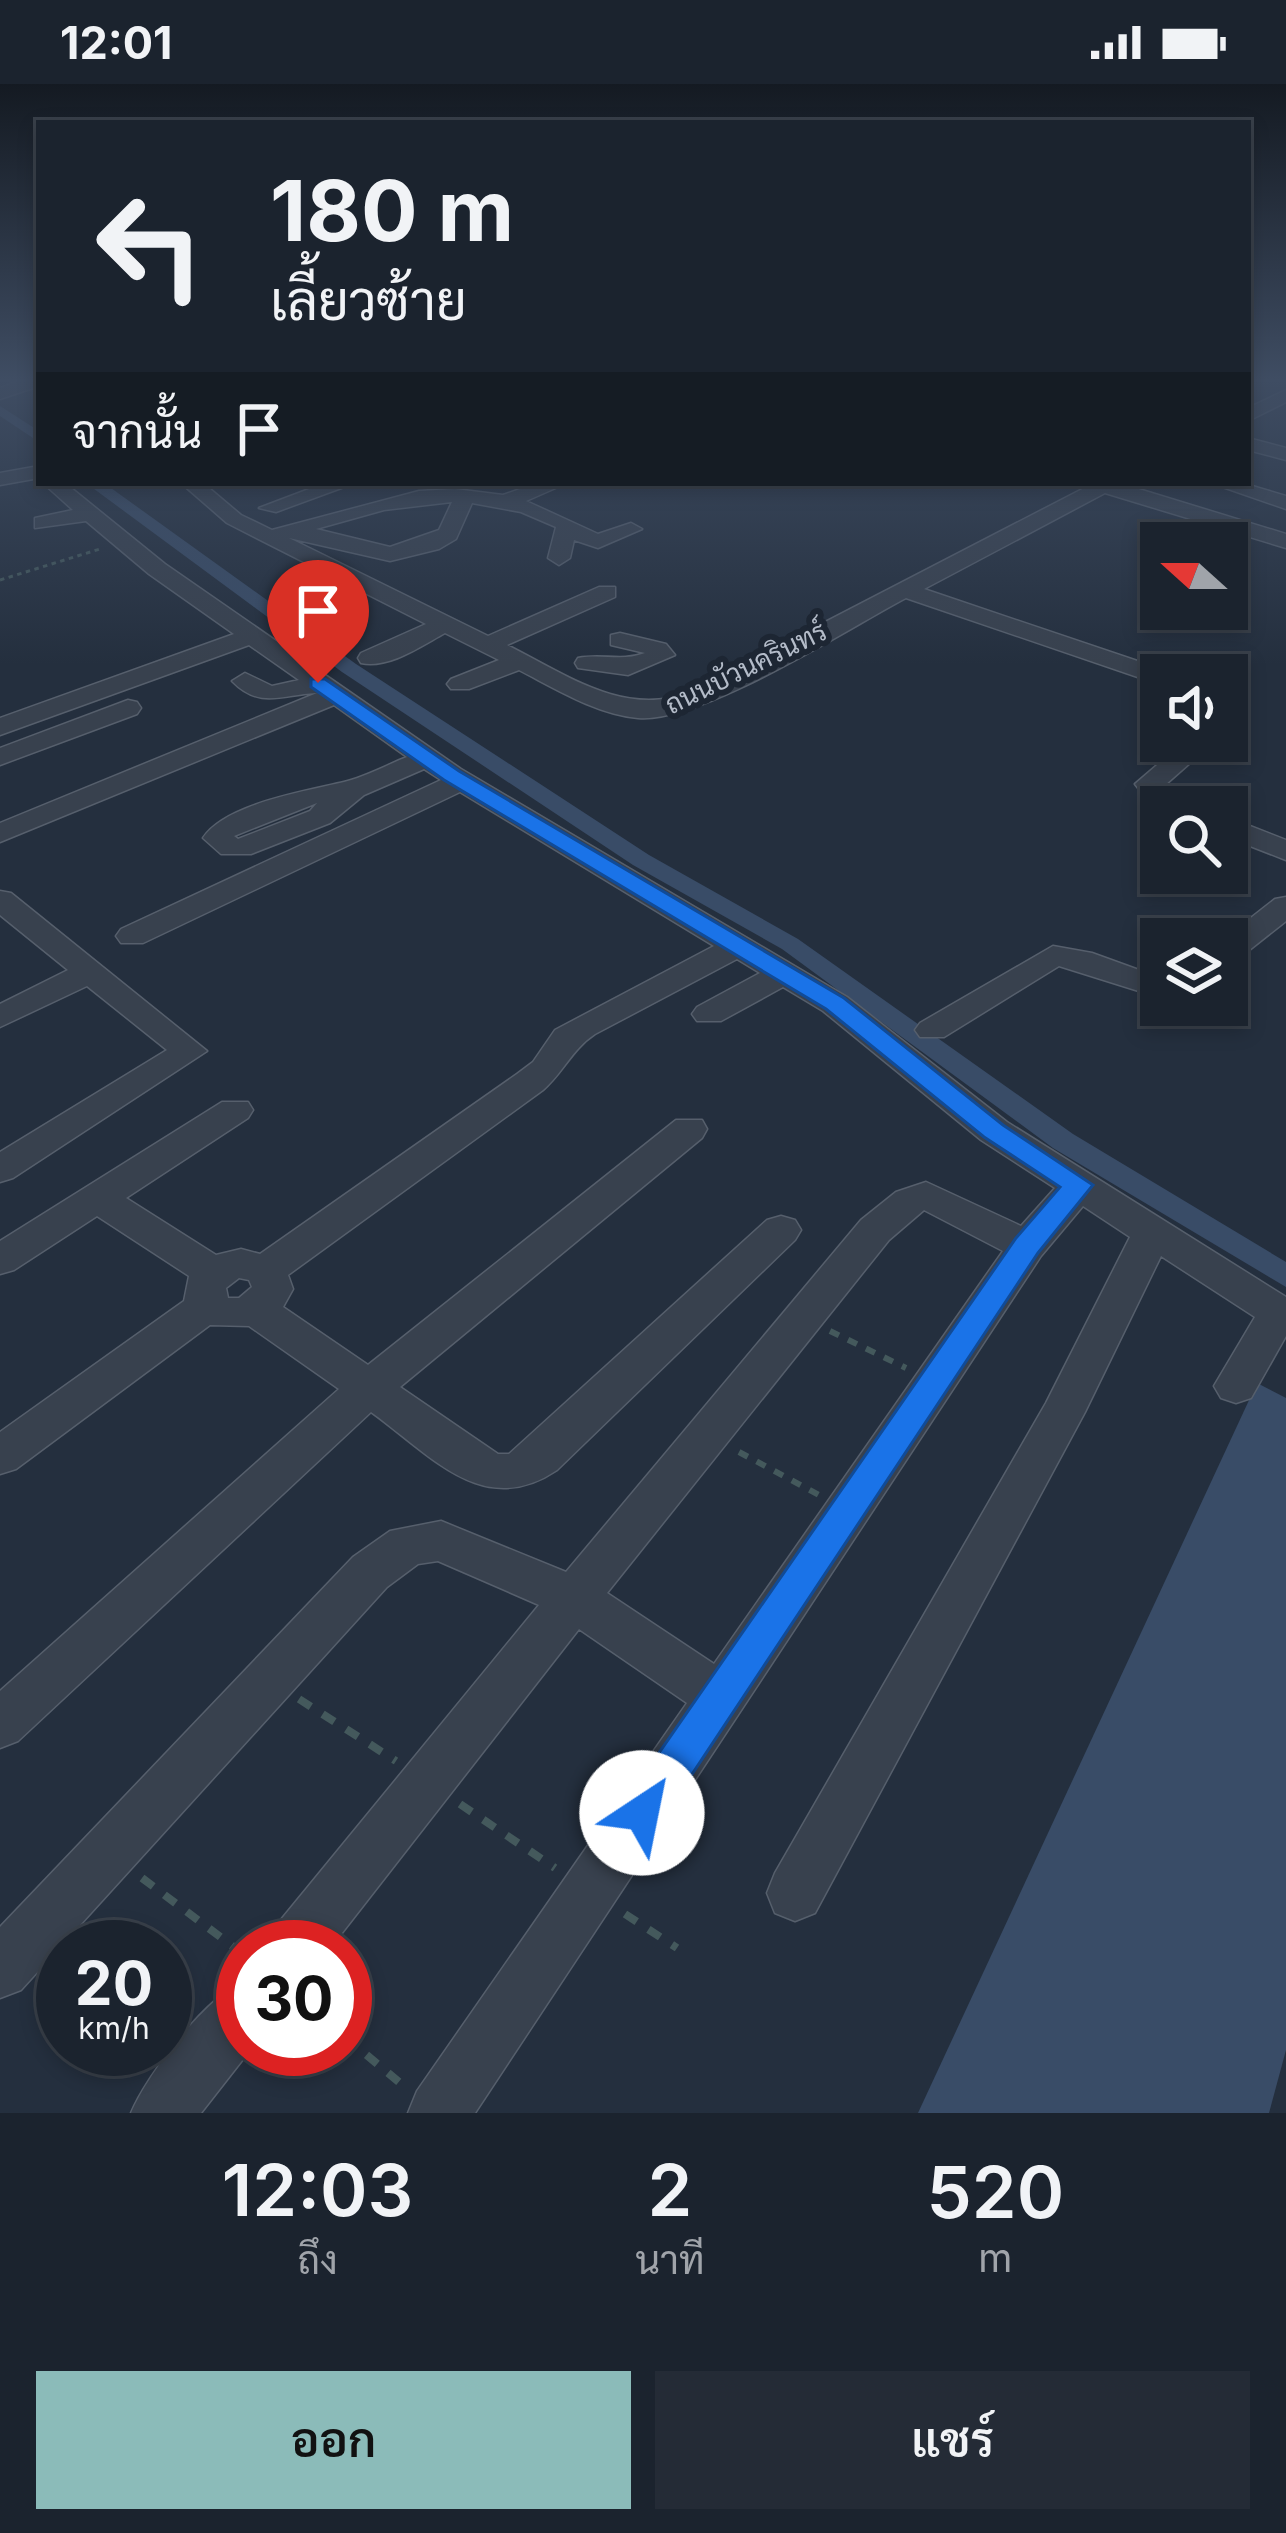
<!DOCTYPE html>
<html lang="th">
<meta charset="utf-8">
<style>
:root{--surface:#1b232e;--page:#242b36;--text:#f1f3f6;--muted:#a0a4aa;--line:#39404a;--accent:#8bbbb9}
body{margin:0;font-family:Inter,Sarabun,sans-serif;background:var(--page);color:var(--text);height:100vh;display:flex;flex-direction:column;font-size:45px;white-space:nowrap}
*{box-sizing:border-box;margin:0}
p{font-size:39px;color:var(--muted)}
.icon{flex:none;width:66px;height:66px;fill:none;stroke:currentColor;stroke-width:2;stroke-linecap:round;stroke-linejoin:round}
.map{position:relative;height:2029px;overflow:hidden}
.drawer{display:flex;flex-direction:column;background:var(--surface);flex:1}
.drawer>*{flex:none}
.top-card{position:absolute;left:36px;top:36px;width:1215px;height:366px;border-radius:0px;box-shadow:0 6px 18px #0003,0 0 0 3px var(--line);background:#1b232e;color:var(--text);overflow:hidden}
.needle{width:78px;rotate:291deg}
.controls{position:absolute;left:1140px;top:438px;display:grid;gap:24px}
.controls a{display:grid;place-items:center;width:108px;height:108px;border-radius:0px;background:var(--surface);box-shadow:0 6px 18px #0003,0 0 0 3px var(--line);font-size:60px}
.speed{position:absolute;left:36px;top:1836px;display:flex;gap:24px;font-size:60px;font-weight:700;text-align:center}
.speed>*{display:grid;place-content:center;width:156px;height:156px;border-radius:50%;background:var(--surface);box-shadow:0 6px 18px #0003,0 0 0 3px var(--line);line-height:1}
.speed small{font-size:30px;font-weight:400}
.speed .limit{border:18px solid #d22;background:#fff;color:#111}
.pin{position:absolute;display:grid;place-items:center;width:102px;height:102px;color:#fff;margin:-123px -51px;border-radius:50% 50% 50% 0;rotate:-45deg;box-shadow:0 0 12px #0007}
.pin .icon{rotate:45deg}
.me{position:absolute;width:132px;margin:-66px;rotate:34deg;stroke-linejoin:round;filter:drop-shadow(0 0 9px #0008)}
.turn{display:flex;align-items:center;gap:42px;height:252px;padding:0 36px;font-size:54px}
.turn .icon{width:156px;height:156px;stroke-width:2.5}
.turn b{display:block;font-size:84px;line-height:102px}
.then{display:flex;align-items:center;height:114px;padding:0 36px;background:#0003;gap:24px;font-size:45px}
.eta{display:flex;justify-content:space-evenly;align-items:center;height:204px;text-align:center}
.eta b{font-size:72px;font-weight:600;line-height:84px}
.action{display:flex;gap:24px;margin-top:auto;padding:24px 36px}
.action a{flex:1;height:138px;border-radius:0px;background:var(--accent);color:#111;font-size:48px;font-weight:600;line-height:138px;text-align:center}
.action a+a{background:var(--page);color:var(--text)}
.status{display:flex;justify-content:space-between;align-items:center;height:84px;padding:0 60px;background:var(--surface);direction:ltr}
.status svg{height:33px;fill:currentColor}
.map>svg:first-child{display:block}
</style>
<div class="status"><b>12:01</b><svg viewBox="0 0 49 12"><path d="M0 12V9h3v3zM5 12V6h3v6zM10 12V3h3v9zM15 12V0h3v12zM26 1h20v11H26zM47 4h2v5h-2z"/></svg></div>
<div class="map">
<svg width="1286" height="2029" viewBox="0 0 1286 2029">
<rect width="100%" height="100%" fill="#242f3e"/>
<!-- water -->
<polygon fill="#394c67" points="1257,1299 1286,1314 1286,1966 1269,2029 918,2029"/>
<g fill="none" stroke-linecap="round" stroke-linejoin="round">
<!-- canal -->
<g fill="#394c67" fill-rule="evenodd">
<polygon points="0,322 39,347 39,358 0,332"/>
<polygon points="86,399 104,399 356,580 649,771 798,855 1073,1050 1286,1178 1286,1203 1053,1064 782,865 633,781 342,588"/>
</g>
<!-- minor casing -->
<g stroke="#565f6c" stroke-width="3">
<g id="minor">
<polygon points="22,296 39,296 39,302 0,315 0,304"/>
<polygon points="1286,306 1286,318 1248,337 1248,324"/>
<polygon points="1248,354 1286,364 1286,376 1248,366"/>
<polygon points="39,382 39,394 0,401 0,389"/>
<path d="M43,399H65L165,480L461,685L847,913L1007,1038L1286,1213V1252L1251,1314L1236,1319L1221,1314L1214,1302L1255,1233L1161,1172L1085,1328L815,1829L795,1837L775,1829L767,1809L775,1789L1046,1319L1130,1153L1083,1122L1041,1172L475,2029H408L417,2007L687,1619L579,1545L331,1863H266L275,1843L539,1521L438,1477L418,1480L387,1503L21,1906L0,1914V1843L353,1473L390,1447L441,1437L566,1488L861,1136L896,1108L926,1098L1021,1142L1055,1104L981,1056L823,927L783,903L721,937H697L692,930L697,923L760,889L737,875L595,950C572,965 563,989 543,1006L288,1191L293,1205L283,1223L368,1281L676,1036H702L707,1045L702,1054L400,1303L498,1370H509L767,1136L781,1132L795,1136L801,1146L795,1156L557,1386C483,1436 431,1371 371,1328L18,1657L0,1664V1607L339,1305L249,1242L210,1241L16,1385L0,1390V1348L184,1217L189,1192L97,1132L14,1186L0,1190V1157L222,1018H248L253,1026L248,1034L126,1114L216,1171L241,1165L260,1170L517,990L533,978L555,946L714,862L460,708L143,859H121L116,852L121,845L441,696L424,685L364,711L330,739L251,770H221L203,754C225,720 306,707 344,698C365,693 387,681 407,673L334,621L0,758V739L317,609C284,610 260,626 232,597L245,589L272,602L299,596L249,561L0,651V634L234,550L149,490L86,437L35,444V434L73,426ZM317,719L310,727L238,755L234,752ZM924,1126L1003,1167L714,1580L607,1509L889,1156ZM239,1194L249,1196L252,1203L239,1214H228L226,1204Z"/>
<path d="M181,399H203L241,431L272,446L419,407L455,405L503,411L537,399H567L526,417L598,450L631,439L642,445L598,464L574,456L570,474L559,481L548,474L556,443L521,428L472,419L456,455L439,465L390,477L289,454L488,552L599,503H615V513L507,561C565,590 623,633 688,609L1094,399H1119L1286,450V464L1105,409L924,505L1170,588L1172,591H1161V601L906,514C847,545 700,640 638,634C596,630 556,605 519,586L469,605H451L447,600L451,595L499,576L445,549C421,562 389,585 361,579L358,574L361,569L426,540L227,439ZM452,418L439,446L390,463L316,445L384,426Z"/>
<polygon points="325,399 355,399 276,428 259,424"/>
<polygon points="1211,399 1242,399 1286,412 1286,425"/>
<path d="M620,549L666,560L675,571L628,591L578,584L575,579L578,574C602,569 621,578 645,569L611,561V551Z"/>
<polygon points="1227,614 1236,616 1244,627 1236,643 1227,645"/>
<polygon points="128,616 137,618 141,624 137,630 0,681 0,664"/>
<path d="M1185,657H1215L1165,701L1195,723C1164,723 1154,726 1135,700Z"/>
<polygon points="1227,733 1286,756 1286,776 1227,753"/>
<polygon points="0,807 11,809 207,967 13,1094 0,1098 0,1068 167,966 87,902 0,943 0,920 68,886 0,831"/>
<polygon points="1286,813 1286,837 1238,875 1227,878 1224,855 1275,815"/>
<polygon points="1053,862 1092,869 1161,894 1161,914 1059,882 944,953 920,953 915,946 920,939"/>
<path d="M243,1898V1965H251L201,2029H131C147,1991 205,1914 243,1898Z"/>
</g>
</g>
<!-- path-far2 -->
<polyline stroke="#44595c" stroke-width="3" stroke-dasharray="4.5 4.5" stroke-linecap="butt" points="0,496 100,465"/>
<!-- path-far1 -->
<g stroke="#44595c" stroke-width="6" stroke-dasharray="10 10" stroke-linecap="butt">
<polyline points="830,1247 906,1284"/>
<polyline points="739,1368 819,1411"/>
</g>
<!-- path -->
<g stroke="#44595c" stroke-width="8" stroke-dasharray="14 14" stroke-linecap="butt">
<polyline points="299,1615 396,1677"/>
<polyline points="460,1720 555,1784"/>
<polyline points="142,1794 243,1870"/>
<polyline points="625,1830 677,1864"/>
<polyline points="345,1953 405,2003"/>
</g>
<!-- minor -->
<use href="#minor" fill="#38414e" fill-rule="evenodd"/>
</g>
<!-- sky -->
<linearGradient id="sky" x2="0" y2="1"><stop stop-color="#141a22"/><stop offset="0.51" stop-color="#3f4d63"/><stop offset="1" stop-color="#3f4d63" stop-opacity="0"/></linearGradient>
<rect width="1286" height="580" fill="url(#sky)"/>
<!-- route -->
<polygon fill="#1a73e8" stroke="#114b97" stroke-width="3" points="311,595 325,595 459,687 844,914 1003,1041 1093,1101 1038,1169 657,1743 642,1749 627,1743 621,1729 627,1715 1016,1154 1060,1103 984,1053 826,925 444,696 311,603"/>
<g text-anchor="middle" stroke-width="12" stroke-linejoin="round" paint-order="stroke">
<!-- far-street labels -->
<g font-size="27" fill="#b4bcc9" stroke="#1d2633">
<text transform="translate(746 584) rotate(-26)" y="9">ถนนบัวนครินทร์</text>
</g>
</g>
</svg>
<div class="controls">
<a><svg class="needle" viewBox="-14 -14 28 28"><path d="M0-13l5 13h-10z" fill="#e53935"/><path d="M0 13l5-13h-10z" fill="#a0a4aa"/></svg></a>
<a><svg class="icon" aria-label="sound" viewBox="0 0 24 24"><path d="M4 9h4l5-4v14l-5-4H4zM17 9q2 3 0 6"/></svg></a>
<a><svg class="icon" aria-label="search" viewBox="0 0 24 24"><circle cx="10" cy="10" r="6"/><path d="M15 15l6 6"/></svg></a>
<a><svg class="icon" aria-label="layers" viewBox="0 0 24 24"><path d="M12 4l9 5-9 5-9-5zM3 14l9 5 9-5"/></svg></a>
</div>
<div class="speed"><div>20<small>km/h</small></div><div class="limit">30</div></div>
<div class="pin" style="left:318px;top:599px;background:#d93025"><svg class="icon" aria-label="arrive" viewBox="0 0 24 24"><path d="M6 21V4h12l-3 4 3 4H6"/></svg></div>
<svg class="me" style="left:642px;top:1729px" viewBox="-20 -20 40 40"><circle r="19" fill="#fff"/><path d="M0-13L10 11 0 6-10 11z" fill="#1a73e8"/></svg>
<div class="top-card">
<div class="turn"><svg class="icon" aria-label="left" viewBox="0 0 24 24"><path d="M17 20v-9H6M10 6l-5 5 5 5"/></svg><div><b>180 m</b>เลี้ยวซ้าย</div></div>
<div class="then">จากนั้น<svg class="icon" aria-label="arrive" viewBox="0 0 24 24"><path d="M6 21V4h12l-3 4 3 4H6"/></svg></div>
</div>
</div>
<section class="drawer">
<div class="eta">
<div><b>12:03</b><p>ถึง</p></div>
<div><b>2</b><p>นาที</p></div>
<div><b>520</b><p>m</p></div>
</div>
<div class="action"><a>ออก</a><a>แชร์</a></div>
</section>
